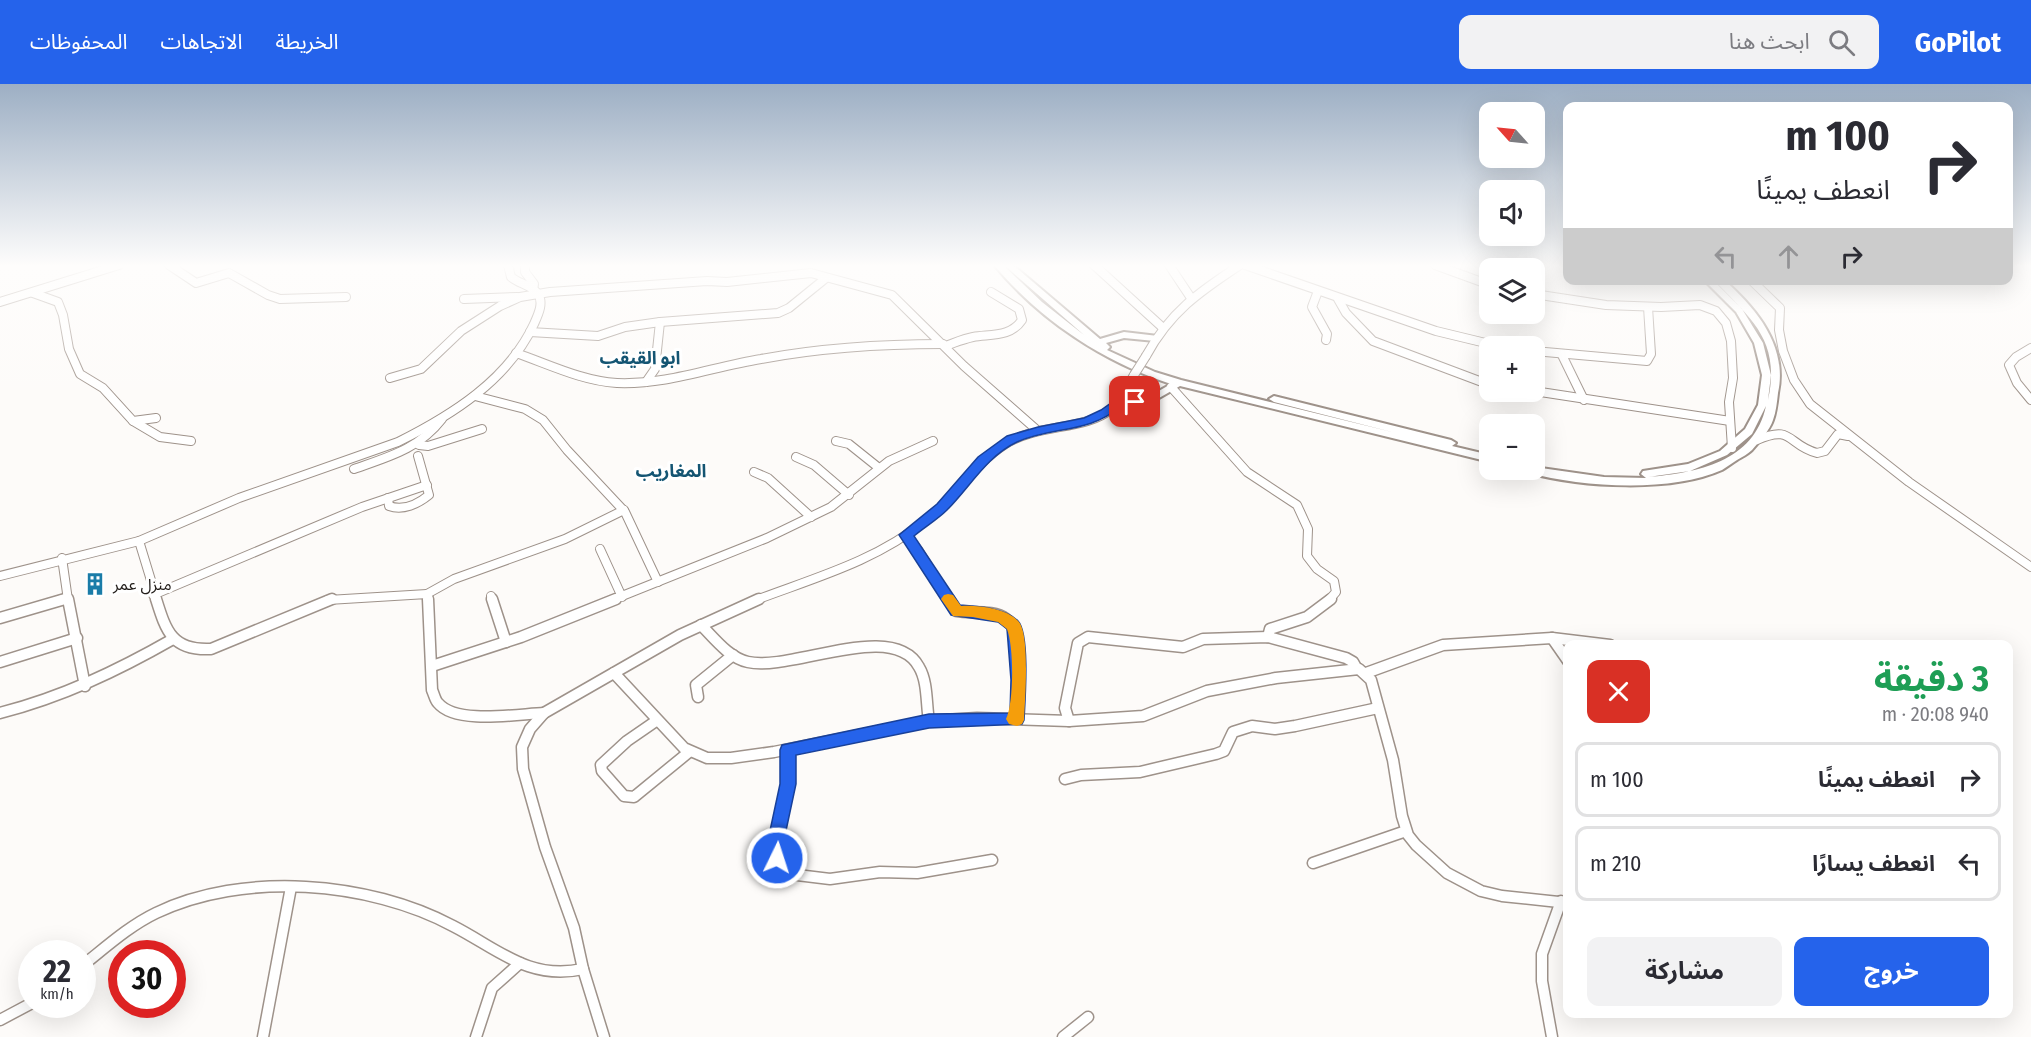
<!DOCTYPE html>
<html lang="ar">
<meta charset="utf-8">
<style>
:root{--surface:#fff;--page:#f2f2f3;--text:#2b2b33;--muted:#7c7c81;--line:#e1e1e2;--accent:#2563eb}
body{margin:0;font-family:"Fira Sans Condensed","Noto Sans Arabic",sans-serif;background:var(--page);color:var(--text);direction:rtl;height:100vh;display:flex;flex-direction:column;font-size:22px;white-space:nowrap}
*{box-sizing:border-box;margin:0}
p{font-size:20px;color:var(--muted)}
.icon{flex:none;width:33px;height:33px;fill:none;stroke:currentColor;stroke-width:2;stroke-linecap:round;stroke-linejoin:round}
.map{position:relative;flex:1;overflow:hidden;direction:ltr}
.details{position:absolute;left:1563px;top:556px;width:450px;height:378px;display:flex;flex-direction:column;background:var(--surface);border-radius:12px;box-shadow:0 6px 24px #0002;direction:rtl}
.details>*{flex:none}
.top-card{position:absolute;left:1563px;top:18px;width:450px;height:183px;border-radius:12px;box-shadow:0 6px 24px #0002;direction:rtl;background:#fff;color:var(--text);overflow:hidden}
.needle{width:39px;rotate:297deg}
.tools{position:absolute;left:1479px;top:18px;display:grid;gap:12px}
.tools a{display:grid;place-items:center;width:66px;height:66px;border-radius:12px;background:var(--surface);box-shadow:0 6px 24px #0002;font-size:30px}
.speed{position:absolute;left:18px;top:856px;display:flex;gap:12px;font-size:30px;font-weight:700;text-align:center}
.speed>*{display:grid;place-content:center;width:78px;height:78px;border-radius:50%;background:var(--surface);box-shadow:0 6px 24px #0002;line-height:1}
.speed small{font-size:15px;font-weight:400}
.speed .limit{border:9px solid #d22;background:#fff;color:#111}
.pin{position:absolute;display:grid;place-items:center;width:51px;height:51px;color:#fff;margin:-26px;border-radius:12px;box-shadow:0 3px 9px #0006}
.me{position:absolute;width:66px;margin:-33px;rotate:4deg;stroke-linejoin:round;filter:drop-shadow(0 0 4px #0008)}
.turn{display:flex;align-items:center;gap:21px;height:126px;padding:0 24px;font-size:27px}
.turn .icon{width:78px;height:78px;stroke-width:2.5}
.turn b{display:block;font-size:42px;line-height:51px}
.lanes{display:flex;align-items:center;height:57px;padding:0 24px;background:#0003;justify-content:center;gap:30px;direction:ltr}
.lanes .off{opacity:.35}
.round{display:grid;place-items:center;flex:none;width:63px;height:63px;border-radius:12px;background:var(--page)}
.summary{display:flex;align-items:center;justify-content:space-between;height:102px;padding:0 24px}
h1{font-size:36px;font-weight:700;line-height:45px;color:#1e9e55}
.cta{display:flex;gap:12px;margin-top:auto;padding:12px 24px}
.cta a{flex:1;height:69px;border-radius:12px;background:var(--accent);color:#fff;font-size:24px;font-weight:700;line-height:69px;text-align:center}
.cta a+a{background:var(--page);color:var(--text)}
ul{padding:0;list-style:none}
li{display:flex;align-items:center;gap:18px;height:75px;margin:0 12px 9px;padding:0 12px;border:3px solid var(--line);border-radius:12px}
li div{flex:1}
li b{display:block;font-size:22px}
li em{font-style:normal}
header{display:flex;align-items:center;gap:36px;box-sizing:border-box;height:84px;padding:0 30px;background:var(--accent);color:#fff}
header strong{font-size:28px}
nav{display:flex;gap:33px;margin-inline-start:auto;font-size:21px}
.search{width:420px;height:54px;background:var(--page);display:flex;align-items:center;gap:15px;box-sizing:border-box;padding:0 21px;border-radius:12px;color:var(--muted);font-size:22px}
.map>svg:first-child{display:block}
</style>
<header>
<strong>GoPilot</strong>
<div class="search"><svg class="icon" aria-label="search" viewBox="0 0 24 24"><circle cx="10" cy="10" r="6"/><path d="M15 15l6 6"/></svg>ابحث هنا</div>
<nav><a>الخريطة</a><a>الاتجاهات</a><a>المحفوظات</a></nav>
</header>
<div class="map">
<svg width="2031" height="953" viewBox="0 0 2031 953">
<rect width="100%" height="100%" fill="#fdfbf9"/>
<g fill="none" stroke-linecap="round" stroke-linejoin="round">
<!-- minor-far1 casing -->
<g stroke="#9e928a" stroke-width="10">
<g id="minor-far1">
<polyline points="169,181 196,199 229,189 268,211 280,215 346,213"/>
<polyline points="525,181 525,188 534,200 533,206"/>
<polyline points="1094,181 1162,243"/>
<polyline points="1169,181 1191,214"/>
<polyline points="1245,181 1436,247 1498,262"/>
<polyline points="1435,181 1490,201"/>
<polyline points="1751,196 1780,224 1779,246 1783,267 1794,296 1810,320 1909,398 2031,483"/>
<polyline points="1318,207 1312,223 1327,250 1326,256"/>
<polyline points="33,209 58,218 63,231 69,265 80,290 103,304 133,337 156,334"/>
<polyline points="1534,210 1606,221 1661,223 1700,221 1716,227 1726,239 1731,257 1733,294 1729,318 1732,364"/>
<polyline points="464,215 517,213"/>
<polyline points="1338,215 1346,229 1373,257 1490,301"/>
<polyline points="0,218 119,181"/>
<polyline points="530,248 598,252 625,243 660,238 778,229 789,224 826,194"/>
<path d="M945,262C954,259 963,255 973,253C991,250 1011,253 1022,236L1019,225L991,208"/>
<polyline points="2031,264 2016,273 2009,281 2017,299 2031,316"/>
<polyline points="1534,267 1647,277 1651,270 1648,223"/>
<path d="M516,269C548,280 582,297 617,299C667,301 712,283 761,275C820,264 883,260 943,260"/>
<polyline points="1562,271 1584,316"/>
<path d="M1146,272C1170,228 1199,208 1240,181"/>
<polyline points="390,294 421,285 461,247 500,222 520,213 550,208 707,197 727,198 811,189 892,211 964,282 1038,347"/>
<polyline points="646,298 655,285 660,238"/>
<polyline points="1171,303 1247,388 1297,421 1308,445 1307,472 1317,485 1334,497 1336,508 1329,516"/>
<polyline points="1534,307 1730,337"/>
<polyline points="475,312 525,325 543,336 567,366 625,428 658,498"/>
<polyline points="133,337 160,353 191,357"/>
<path d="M1757,356C1793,340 1787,361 1817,369L1825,367L1838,350L1848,352"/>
<polyline points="836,357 849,360 879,384"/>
<polyline points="419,361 428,362 482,345"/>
<polyline points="796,373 814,381 849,411"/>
<path d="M354,385C388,373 419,365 442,335"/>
<polyline points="754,388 768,394 811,433"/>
<path d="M388,414L389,422C403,427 418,420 429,411L418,372"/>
<polyline points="906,451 919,467 949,516"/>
<polyline points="600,465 622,513"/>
<polyline points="62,474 68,516"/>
<polyline points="0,492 139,457"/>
<polyline points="427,510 454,495 565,455 624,426"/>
<polyline points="153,511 362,423 427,401"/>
<polyline points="491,512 492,516"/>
<polyline points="60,516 68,514"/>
<path d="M157,516L139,457L239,414L398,358C452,331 508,296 534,240C538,231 544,219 538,210C532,201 519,200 511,193L508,181"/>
<polyline points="328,516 427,510 428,516"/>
<polyline points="612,516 767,454 831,423 889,377 933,357"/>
<path d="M756,516C814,494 876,477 925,437C954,415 973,381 1004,361C1036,339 1086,347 1111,325C1121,315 1127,303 1134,291"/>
</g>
</g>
<!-- minor casing -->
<g stroke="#9e928a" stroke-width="13">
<g id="minor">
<polyline points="68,515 85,602"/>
<path d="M156,515C166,547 172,567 211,565L332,515"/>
<path d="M428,515L432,606C434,610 435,616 438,619C456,641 518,630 544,629"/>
<polyline points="492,515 506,558"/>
<path d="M949,515L956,527C971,530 993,525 1006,535C1025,549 1018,613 1017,635"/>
<polyline points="0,534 65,515"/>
<path d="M701,541C714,554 729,574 748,578C791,588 893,535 919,583C928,598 926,620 929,637"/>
<polyline points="1268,553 1270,545 1307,533 1331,515"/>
<polyline points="1552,554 1568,577"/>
<polyline points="0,578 77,554"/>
<polyline points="432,582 521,553 616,515"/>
<polyline points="614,589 684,664 707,674 731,674 774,668 929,637 977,634 1069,637 1143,632 1207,607 1276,594 1359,585 1371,596 1393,676 1402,732 1408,751 1416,761 1447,789 1481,807 1502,812 1568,819"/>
<polyline points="1366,589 1443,561 1552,554 1610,561"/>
<polyline points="698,613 696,601 733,571"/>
<path d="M0,629C62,613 117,587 173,555"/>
<polyline points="656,637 627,657 601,681 602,687 624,712 634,713 689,668"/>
<polyline points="1069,637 1065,624 1078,559 1088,553 1183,563 1203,555 1268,553 1346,574 1353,578 1357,585"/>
<polyline points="788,666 788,700 775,765 780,783 789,790 830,795 880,788 917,789 992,776"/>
<polyline points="1065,695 1081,691 1140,688 1216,670 1224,667 1233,648 1252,642 1275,645 1295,642 1378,624"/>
<polyline points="1313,779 1406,747"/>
<path d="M82,882C106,863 129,842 156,829C243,787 369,797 453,842C498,865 529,897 583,885"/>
<polyline points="0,936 32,919"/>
<polyline points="263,953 291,803"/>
<polyline points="476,953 492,904 520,879"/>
<polyline points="604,953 583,885 574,844 545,763 523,685 522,663 530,645 544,629 680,551 759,515"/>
<polyline points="1063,953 1088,933"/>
<polyline points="1552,953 1542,897 1542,870 1561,817"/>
</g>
</g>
<!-- major casing -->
<g stroke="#9e928a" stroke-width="4">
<g id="major">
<path d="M994,181H1003L1042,218L1084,251L1004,181H1013L1100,255L1124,248L1158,252L1159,254L1155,257L1124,254L1106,259L1110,263L1107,266L1155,288L1181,296L1392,348L1274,318L1269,315L1274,312L1451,356L1456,359L1452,362L1490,371V378L1180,302L1152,318L1115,320L1113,318L1118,315L1150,312L1171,300C1103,278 1040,236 994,181Z"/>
<path d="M1704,196H1713L1742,225L1763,259L1771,291L1768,316C1781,256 1751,235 1714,196H1724C1757,225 1788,263 1778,309C1777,318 1776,328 1773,336C1770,346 1759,358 1752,366C1748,370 1742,373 1737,376C1732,379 1727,383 1722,386C1671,409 1581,403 1529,389L1527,386H1534V383L1604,393L1646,394L1641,390L1643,387L1688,380L1720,367L1745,345L1758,321L1762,291L1754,259L1736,228ZM1766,322C1754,378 1697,389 1648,393L1690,387L1727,371L1752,350Z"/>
</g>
</g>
<!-- minor-far1 -->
<use href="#minor-far1" stroke="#fff" stroke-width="8"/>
<!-- minor -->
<use href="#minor" stroke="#fff" stroke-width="10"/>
<!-- major -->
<use href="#major" fill="#fff" fill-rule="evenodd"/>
<!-- minor-bridge casing -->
<g stroke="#9e928a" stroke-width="10" stroke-linecap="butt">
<polyline id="minor-bridge" points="1134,291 1146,272"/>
</g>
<!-- minor-bridge -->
<use href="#minor-bridge" stroke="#fff" stroke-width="8"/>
</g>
<!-- sky -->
<linearGradient id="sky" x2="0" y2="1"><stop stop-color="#9dafc4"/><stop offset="0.58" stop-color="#fefdfc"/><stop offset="1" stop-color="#fefdfc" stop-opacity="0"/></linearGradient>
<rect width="2031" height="314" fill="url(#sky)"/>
<!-- route -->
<path fill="#2563eb" stroke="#184099" stroke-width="1.5" d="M1118,314H1135L1141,318L1135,322H1121C1089,350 1053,342 1017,358C987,372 970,403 947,426C938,435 925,443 914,452L960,521C977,522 1005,524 1018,537C1030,550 1025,617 1024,636L1022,640L929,644L796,671V700L784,756L785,774L783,779L777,781L771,779L768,756L780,700V666L782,661L929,630L1010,629L1011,596L1007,545L998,538L951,531L899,451L937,420L978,373L1007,352L1038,343L1084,334L1101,326Z"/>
<!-- slow -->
<path fill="#f59e0b" d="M948,510L953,511L961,522C978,521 1007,524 1019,538C1030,552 1025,616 1024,636L1022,640L1017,642L1009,640L1006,635C1014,619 1014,563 1007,545L998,538L973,533L953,532L941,515L944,511Z"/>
<!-- icons -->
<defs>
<g id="building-bare" transform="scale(1.8)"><path d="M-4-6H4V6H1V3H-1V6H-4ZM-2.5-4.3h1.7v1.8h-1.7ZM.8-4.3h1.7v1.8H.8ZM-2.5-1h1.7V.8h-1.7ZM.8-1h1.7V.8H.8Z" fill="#1a7ca8" stroke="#fff" stroke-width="2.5" paint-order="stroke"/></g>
</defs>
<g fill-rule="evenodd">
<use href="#building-bare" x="95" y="500"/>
</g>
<g text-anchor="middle" stroke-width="6" stroke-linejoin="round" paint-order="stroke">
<!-- poi labels -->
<g font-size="16" fill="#211c19" stroke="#fff" text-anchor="start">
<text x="113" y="506">منزل عمر</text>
</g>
<!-- neighbourhood labels -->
<g font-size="18" font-weight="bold" fill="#145573" stroke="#fff">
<text x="640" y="280">ابو القيقب</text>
<text x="671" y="393">المغاريب</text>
</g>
</g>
</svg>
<div class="tools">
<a><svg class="needle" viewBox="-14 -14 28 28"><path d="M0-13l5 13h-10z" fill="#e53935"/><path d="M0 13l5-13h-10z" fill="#7c7c81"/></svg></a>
<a><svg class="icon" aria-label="sound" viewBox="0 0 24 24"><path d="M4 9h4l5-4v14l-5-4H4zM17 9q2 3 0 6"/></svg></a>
<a><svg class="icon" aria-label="layers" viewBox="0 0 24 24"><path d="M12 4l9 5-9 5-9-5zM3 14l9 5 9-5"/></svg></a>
<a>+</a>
<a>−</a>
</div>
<div class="speed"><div>22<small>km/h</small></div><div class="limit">30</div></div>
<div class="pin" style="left:1135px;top:318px;background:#d93025"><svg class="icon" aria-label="arrive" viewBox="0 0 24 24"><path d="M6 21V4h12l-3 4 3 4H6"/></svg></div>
<svg class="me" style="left:777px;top:774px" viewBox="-20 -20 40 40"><circle r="17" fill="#2563eb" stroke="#fff" stroke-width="3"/><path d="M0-11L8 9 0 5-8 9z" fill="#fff"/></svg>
<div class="top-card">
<div class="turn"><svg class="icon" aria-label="right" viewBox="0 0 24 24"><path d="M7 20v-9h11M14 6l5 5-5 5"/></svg><div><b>100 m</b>انعطف يمينًا</div></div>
<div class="lanes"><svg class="icon off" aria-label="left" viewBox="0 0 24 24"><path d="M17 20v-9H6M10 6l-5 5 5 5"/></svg><svg class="icon off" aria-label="ahead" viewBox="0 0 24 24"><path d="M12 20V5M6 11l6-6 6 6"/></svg><svg class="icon" aria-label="right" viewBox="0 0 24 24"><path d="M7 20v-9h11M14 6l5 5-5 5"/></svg></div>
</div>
<section class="details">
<div class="summary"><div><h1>3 دقيقة</h1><p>940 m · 20:08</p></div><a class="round" style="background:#d93025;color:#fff"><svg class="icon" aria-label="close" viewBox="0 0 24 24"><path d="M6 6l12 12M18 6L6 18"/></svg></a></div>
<ul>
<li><svg class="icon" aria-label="right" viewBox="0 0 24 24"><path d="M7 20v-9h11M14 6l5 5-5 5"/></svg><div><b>انعطف يمينًا</b></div><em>100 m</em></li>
<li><svg class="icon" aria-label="left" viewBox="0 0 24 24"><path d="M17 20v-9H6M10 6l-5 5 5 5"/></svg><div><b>انعطف يسارًا</b></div><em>210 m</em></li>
</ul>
<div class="cta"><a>خروج</a><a>مشاركة</a></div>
</section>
</div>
